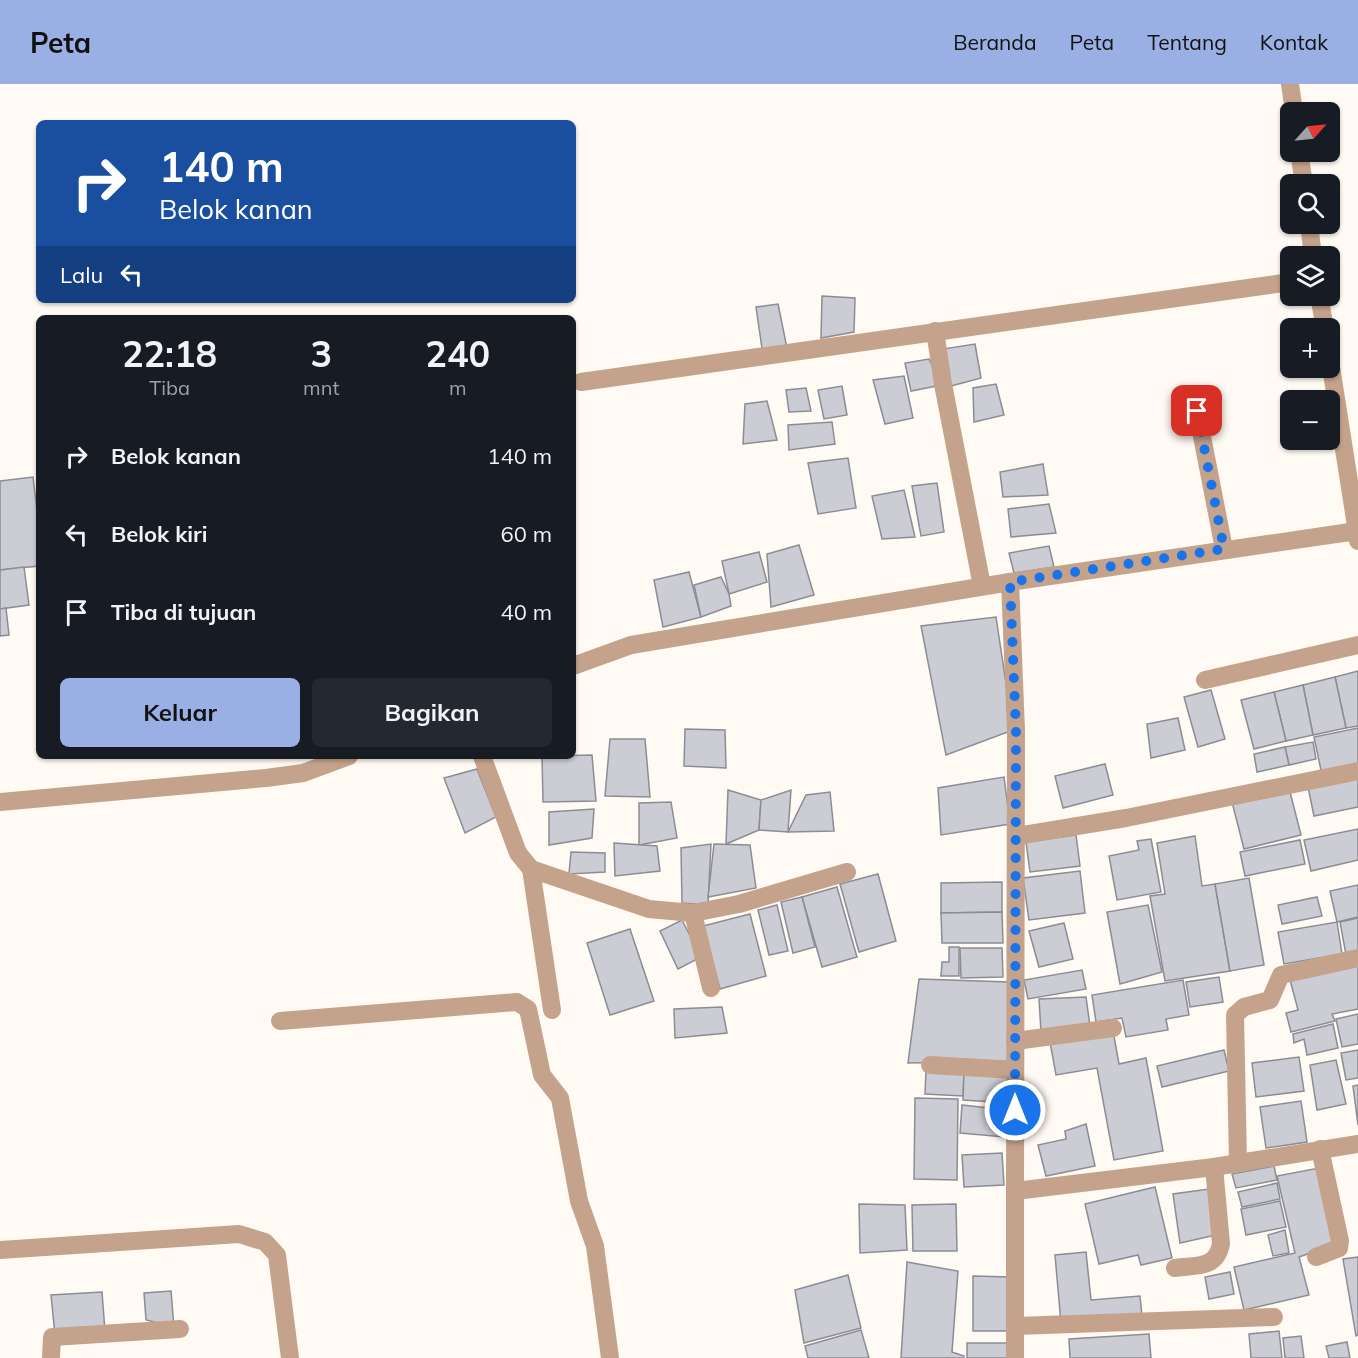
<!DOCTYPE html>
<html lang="id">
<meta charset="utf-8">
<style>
:root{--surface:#171b24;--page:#242831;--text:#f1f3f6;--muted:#9ea1a6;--accent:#9ab0e4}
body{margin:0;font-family:Mulish,sans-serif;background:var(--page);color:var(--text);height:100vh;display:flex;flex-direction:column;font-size:22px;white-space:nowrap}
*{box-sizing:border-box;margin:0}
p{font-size:20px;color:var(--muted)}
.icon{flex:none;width:33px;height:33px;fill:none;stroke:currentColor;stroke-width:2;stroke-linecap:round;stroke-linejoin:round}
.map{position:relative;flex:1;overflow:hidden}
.drawer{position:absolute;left:36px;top:231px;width:540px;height:444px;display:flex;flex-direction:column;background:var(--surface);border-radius:9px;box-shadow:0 2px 4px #0004}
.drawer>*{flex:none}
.top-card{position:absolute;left:36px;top:36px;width:540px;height:183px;border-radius:9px;box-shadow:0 2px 4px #0004;background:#1a4fa0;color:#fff;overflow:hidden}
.needle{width:39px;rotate:63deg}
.tools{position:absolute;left:1280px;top:18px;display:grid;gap:12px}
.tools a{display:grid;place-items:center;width:60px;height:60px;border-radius:9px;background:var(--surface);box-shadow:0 2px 4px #0004;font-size:30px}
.pin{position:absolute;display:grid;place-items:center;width:51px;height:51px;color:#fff;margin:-26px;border-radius:12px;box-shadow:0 3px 9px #0006}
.me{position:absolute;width:66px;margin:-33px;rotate:0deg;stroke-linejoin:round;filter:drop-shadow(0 0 4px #0008)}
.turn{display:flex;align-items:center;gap:21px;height:126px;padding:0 24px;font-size:27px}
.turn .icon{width:78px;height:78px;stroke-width:2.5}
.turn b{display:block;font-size:42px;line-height:51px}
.then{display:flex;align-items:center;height:57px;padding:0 24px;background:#0003;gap:12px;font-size:22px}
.eta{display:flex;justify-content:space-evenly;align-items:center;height:102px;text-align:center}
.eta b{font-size:36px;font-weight:700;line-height:42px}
.action{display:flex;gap:12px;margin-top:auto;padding:12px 24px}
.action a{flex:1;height:69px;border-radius:9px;background:var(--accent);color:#111;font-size:24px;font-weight:700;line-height:69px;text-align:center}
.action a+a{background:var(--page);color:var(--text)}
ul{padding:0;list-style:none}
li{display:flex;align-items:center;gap:18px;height:78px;padding:0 24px}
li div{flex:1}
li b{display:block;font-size:22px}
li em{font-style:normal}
header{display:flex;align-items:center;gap:36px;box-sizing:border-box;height:84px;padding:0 30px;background:var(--accent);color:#111}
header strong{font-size:28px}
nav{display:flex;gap:33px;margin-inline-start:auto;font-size:21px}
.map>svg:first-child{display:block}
</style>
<header>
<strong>Peta</strong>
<nav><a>Beranda</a><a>Peta</a><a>Tentang</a><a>Kontak</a></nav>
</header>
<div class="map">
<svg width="1358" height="1274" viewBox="0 0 1358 1274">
<rect width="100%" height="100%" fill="#fffaf3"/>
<!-- building -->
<g fill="#ccccd5" stroke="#8c8c94" stroke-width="1.5">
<polygon points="822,212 855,214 854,248 821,254"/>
<polygon points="778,220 787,264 763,271 756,223"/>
<polygon points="975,260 981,294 951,302 943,265"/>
<polygon points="929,275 942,301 911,307 905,279"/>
<polygon points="904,292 913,334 885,340 873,296"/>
<polygon points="996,300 1004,331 974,338 973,304"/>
<polygon points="842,302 847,331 824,335 818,306"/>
<polygon points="806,304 811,327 789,328 786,306"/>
<polygon points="767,317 777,356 743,360 745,320"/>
<polygon points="832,338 835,360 789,366 788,341"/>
<polygon points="848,374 856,424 818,430 808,379"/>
<polygon points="1043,380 1048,411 1003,413 1000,388"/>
<polygon points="33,393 39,443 39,482 0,486 0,397"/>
<polygon points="937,399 944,448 921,452 912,402"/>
<polygon points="904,406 915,453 882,455 872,412"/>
<polygon points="1049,420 1056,449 1011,453 1008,425"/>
<polygon points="799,461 814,511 771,523 767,470"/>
<polygon points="1049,462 1054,483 1014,489 1009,469"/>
<polygon points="759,468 767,498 729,510 722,477"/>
<polygon points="24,483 29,521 0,525 0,486"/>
<polygon points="689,488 701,533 663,543 654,496"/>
<polygon points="721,493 729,510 731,522 701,533 694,501"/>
<polygon points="6,524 9,551 0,552 0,525"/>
<polygon points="996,533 1013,646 946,671 921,542"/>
<polygon points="1358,587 1358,642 1346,644 1335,593"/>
<polygon points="1335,593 1346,644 1313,651 1303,601"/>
<polygon points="1303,601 1313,651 1286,657 1274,608"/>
<polygon points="1211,606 1225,655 1198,663 1184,613"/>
<polygon points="1274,608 1286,657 1254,665 1241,616"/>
<polygon points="1178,634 1185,666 1151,674 1147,640"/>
<polygon points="1358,644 1358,683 1322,691 1314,653"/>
<polygon points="685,645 725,646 726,684 684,682"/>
<polygon points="610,655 645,655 650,713 605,712"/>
<polygon points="1313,658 1316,675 1289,681 1285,663"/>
<polygon points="1285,663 1289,681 1257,688 1254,670"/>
<polygon points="592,671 596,717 543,718 542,672"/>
<polygon points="1105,680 1113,711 1063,724 1055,692"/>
<polygon points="477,685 496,733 465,749 444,694"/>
<polygon points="1358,691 1358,723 1314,732 1308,703"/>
<polygon points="1004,693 1010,740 941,751 938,704"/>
<polygon points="1289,704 1301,751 1244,765 1232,718"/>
<polygon points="728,706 761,716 759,746 726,760"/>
<polygon points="791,706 788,748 759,746 761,716"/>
<polygon points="830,708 834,747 788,748 806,711"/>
<polygon points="671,718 677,754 639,761 639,719"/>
<polygon points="594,725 592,754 549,761 549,728"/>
<polygon points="1358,745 1358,776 1311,787 1304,756"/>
<polygon points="1076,751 1080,782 1030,788 1026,758"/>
<polygon points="1195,752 1202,802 1215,800 1230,887 1165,897 1150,812 1165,810 1157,759"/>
<polygon points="1151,755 1161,808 1117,816 1109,772 1139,766 1137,757"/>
<polygon points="1300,756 1305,780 1245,792 1240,768"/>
<polygon points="614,759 657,762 660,787 615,792"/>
<polygon points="711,760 708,821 682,819 681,764"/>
<polygon points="714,760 750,761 756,804 708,813"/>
<polygon points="571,768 605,769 605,788 569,790"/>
<polygon points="1080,787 1085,829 1029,836 1023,794"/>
<polygon points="878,790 896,857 859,868 840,800"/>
<polygon points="1249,794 1264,881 1230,887 1215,800"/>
<polygon points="1002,798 1002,828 941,829 941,799"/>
<polygon points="1358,801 1358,833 1337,838 1330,807"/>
<polygon points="837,803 857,873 822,883 802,813"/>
<polygon points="802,813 815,863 793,869 781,818"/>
<polygon points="1317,813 1322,832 1282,840 1278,821"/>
<polygon points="777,821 788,867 769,871 758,826"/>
<polygon points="1148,821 1162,888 1120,900 1107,828"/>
<polygon points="1002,828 1003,859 942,859 941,829"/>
<polygon points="750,830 766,892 720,905 703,842"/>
<polygon points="1358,834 1358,869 1346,871 1340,838"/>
<polygon points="682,836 701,873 678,885 660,847"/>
<polygon points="1337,838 1342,870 1284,880 1278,848"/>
<polygon points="1064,839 1073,875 1039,883 1029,847"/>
<polygon points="630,845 654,917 610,931 587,859"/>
<polygon points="949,863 959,863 959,892 941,892 942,878 949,878"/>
<polygon points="960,864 1002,864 1003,893 961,894"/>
<polygon points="1358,881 1358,925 1332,930 1335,937 1291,948 1286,929 1298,926 1289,892"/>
<polygon points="1082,886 1086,905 1028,915 1024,896"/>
<polygon points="1219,893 1223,918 1190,923 1186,898"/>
<polygon points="919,895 1009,898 1011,977 908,979"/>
<polygon points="1183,896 1189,931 1166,935 1168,946 1126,953 1122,934 1096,938 1092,911"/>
<polygon points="1086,913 1090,942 1041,948 1039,915"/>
<polygon points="722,923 727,949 675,954 674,925"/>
<polygon points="1358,930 1358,960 1342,963 1336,935"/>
<polygon points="1333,940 1338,964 1307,971 1304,955 1294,959 1293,950"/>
<polygon points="1113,947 1119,980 1146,974 1163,1067 1114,1076 1097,984 1056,991 1050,958"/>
<polygon points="1224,966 1229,987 1162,1003 1157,982"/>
<polygon points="1358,966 1358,994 1346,996 1341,969"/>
<polygon points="1299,973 1304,1007 1256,1013 1252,979"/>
<polygon points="1336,976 1346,1020 1317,1026 1310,981"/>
<polygon points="926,986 964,988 963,1012 925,1010"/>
<polygon points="964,988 1011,990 1009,1019 963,1016"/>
<polygon points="1358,1001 1358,1041 1353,1002"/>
<polygon points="915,1014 958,1015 957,1096 914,1095"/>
<polygon points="1301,1017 1307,1058 1266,1064 1260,1023"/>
<polygon points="962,1021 1008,1026 1005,1053 960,1049"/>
<polygon points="1086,1040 1095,1082 1046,1092 1038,1061 1066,1055 1065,1047"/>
<polygon points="1002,1069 1004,1101 964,1103 962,1071"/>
<polygon points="1274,1082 1277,1096 1236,1104 1232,1090"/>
<polygon points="1319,1084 1336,1160 1299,1173 1309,1211 1244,1226 1234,1183 1295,1169 1277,1092"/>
<polygon points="1277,1099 1280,1115 1242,1123 1238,1108"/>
<polygon points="1155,1103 1172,1174 1141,1181 1138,1171 1099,1180 1085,1120"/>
<polygon points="1209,1105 1216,1151 1180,1159 1173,1110"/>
<polygon points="1280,1117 1286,1143 1246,1151 1241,1125"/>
<polygon points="859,1120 905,1121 907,1166 860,1169"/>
<polygon points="956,1120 957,1167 913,1167 912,1121"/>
<polygon points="1285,1146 1289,1169 1273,1172 1268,1151"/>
<polygon points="1086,1168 1091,1216 1140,1212 1142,1232 1061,1239 1055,1171"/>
<polygon points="1358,1173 1358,1251 1356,1252 1343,1175"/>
<polygon points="907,1178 958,1187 952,1268 964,1272 964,1274 901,1274"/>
<polygon points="1230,1188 1234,1210 1209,1215 1205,1193"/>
<polygon points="848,1191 861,1244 804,1259 795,1206"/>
<polygon points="973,1192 1010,1193 1010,1247 973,1247"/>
<polygon points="171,1207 174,1243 146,1236 144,1209"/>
<polygon points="102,1208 105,1247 55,1251 51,1211"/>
<polygon points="861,1246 869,1274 808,1274 805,1262"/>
<polygon points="1279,1247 1282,1274 1251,1274 1249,1250"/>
<polygon points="1149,1250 1151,1274 1070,1274 1069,1255"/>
<polygon points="1301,1252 1304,1274 1285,1274 1283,1254"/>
<polygon points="1347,1258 1350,1274 1329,1274 1326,1262"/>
<rect x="967" y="1259" width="41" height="15"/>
</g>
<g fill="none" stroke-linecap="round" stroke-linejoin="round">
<!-- minor -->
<g stroke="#c5a28b" stroke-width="18">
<polyline points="1290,0 1294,28"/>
<polyline points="1299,68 1304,100"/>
<polyline points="1309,140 1313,172"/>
<polyline points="1319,212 1325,244"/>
<polyline points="935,247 943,300 982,502"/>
<polyline points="1329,270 1357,448"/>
<polyline points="581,298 1290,198"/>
<polyline points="1197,327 1224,465"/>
<polyline points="1010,498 1016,646 1015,1107 1214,1083 1358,1060"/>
<polyline points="573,582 631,561 1010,498 1350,448 1357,448 1358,457"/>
<polyline points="1205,596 1358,561"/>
<polyline points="482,672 518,769 531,785 649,825 693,829 739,820 847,788"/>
<polyline points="0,718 266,694 303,689 349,672"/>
<polyline points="1016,752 1126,734 1358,687"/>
<polyline points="531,785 552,926"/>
<polyline points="693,829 711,904"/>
<polyline points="280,937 517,918 528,925 542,991 560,1014 579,1117 595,1162 610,1274"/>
<polyline points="1015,957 1113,944"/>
<polyline points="930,981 1015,986"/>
<polyline points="1238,1078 1235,931 1244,923 1270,916 1281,891 1358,874"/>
<polyline points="0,1166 239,1150 265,1158 277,1171 290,1274"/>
<polyline points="1316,1173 1339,1164 1340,1157 1320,1065"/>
<path d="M1175,1184C1197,1181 1216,1185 1221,1160L1214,1083"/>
<polyline points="1015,1242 1274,1233"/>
<polyline points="51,1274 52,1253 180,1245"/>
<polyline points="1015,1274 1015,1107"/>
</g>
</g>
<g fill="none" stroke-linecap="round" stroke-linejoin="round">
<!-- route -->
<polyline stroke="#1a73e8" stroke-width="10" stroke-dasharray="0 18" points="1015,1026 1016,646 1010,498 1224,465 1197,327"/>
</g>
</svg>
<div class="tools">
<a><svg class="needle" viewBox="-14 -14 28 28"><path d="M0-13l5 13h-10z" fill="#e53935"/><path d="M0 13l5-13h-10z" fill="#9ea1a6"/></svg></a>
<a><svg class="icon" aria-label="search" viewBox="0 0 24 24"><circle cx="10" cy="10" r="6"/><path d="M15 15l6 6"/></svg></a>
<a><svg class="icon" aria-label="layers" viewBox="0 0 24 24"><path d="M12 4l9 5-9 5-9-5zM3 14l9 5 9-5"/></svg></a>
<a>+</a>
<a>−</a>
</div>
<div class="pin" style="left:1197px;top:327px;background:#d93025"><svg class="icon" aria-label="arrive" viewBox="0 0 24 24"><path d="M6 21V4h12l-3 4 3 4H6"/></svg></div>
<svg class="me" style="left:1015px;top:1026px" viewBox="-20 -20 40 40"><circle r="17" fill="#1a73e8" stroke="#fff" stroke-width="3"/><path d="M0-11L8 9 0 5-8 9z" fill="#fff"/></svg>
<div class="top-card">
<div class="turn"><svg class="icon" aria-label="right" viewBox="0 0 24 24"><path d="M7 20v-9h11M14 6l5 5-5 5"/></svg><div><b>140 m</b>Belok kanan</div></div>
<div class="then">Lalu<svg class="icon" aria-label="left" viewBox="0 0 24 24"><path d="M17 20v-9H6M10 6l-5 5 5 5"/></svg></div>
</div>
<section class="drawer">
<div class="eta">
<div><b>22:18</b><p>Tiba</p></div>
<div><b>3</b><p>mnt</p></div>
<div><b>240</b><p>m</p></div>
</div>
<ul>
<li><svg class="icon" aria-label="right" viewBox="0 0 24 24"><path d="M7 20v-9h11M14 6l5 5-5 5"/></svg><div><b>Belok kanan</b></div><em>140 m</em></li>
<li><svg class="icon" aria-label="left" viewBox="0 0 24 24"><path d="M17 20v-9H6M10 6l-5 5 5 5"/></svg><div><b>Belok kiri</b></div><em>60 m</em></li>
<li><svg class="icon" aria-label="arrive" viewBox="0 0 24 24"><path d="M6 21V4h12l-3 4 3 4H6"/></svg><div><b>Tiba di tujuan</b></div><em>40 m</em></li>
</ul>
<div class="action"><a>Keluar</a><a>Bagikan</a></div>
</section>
</div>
